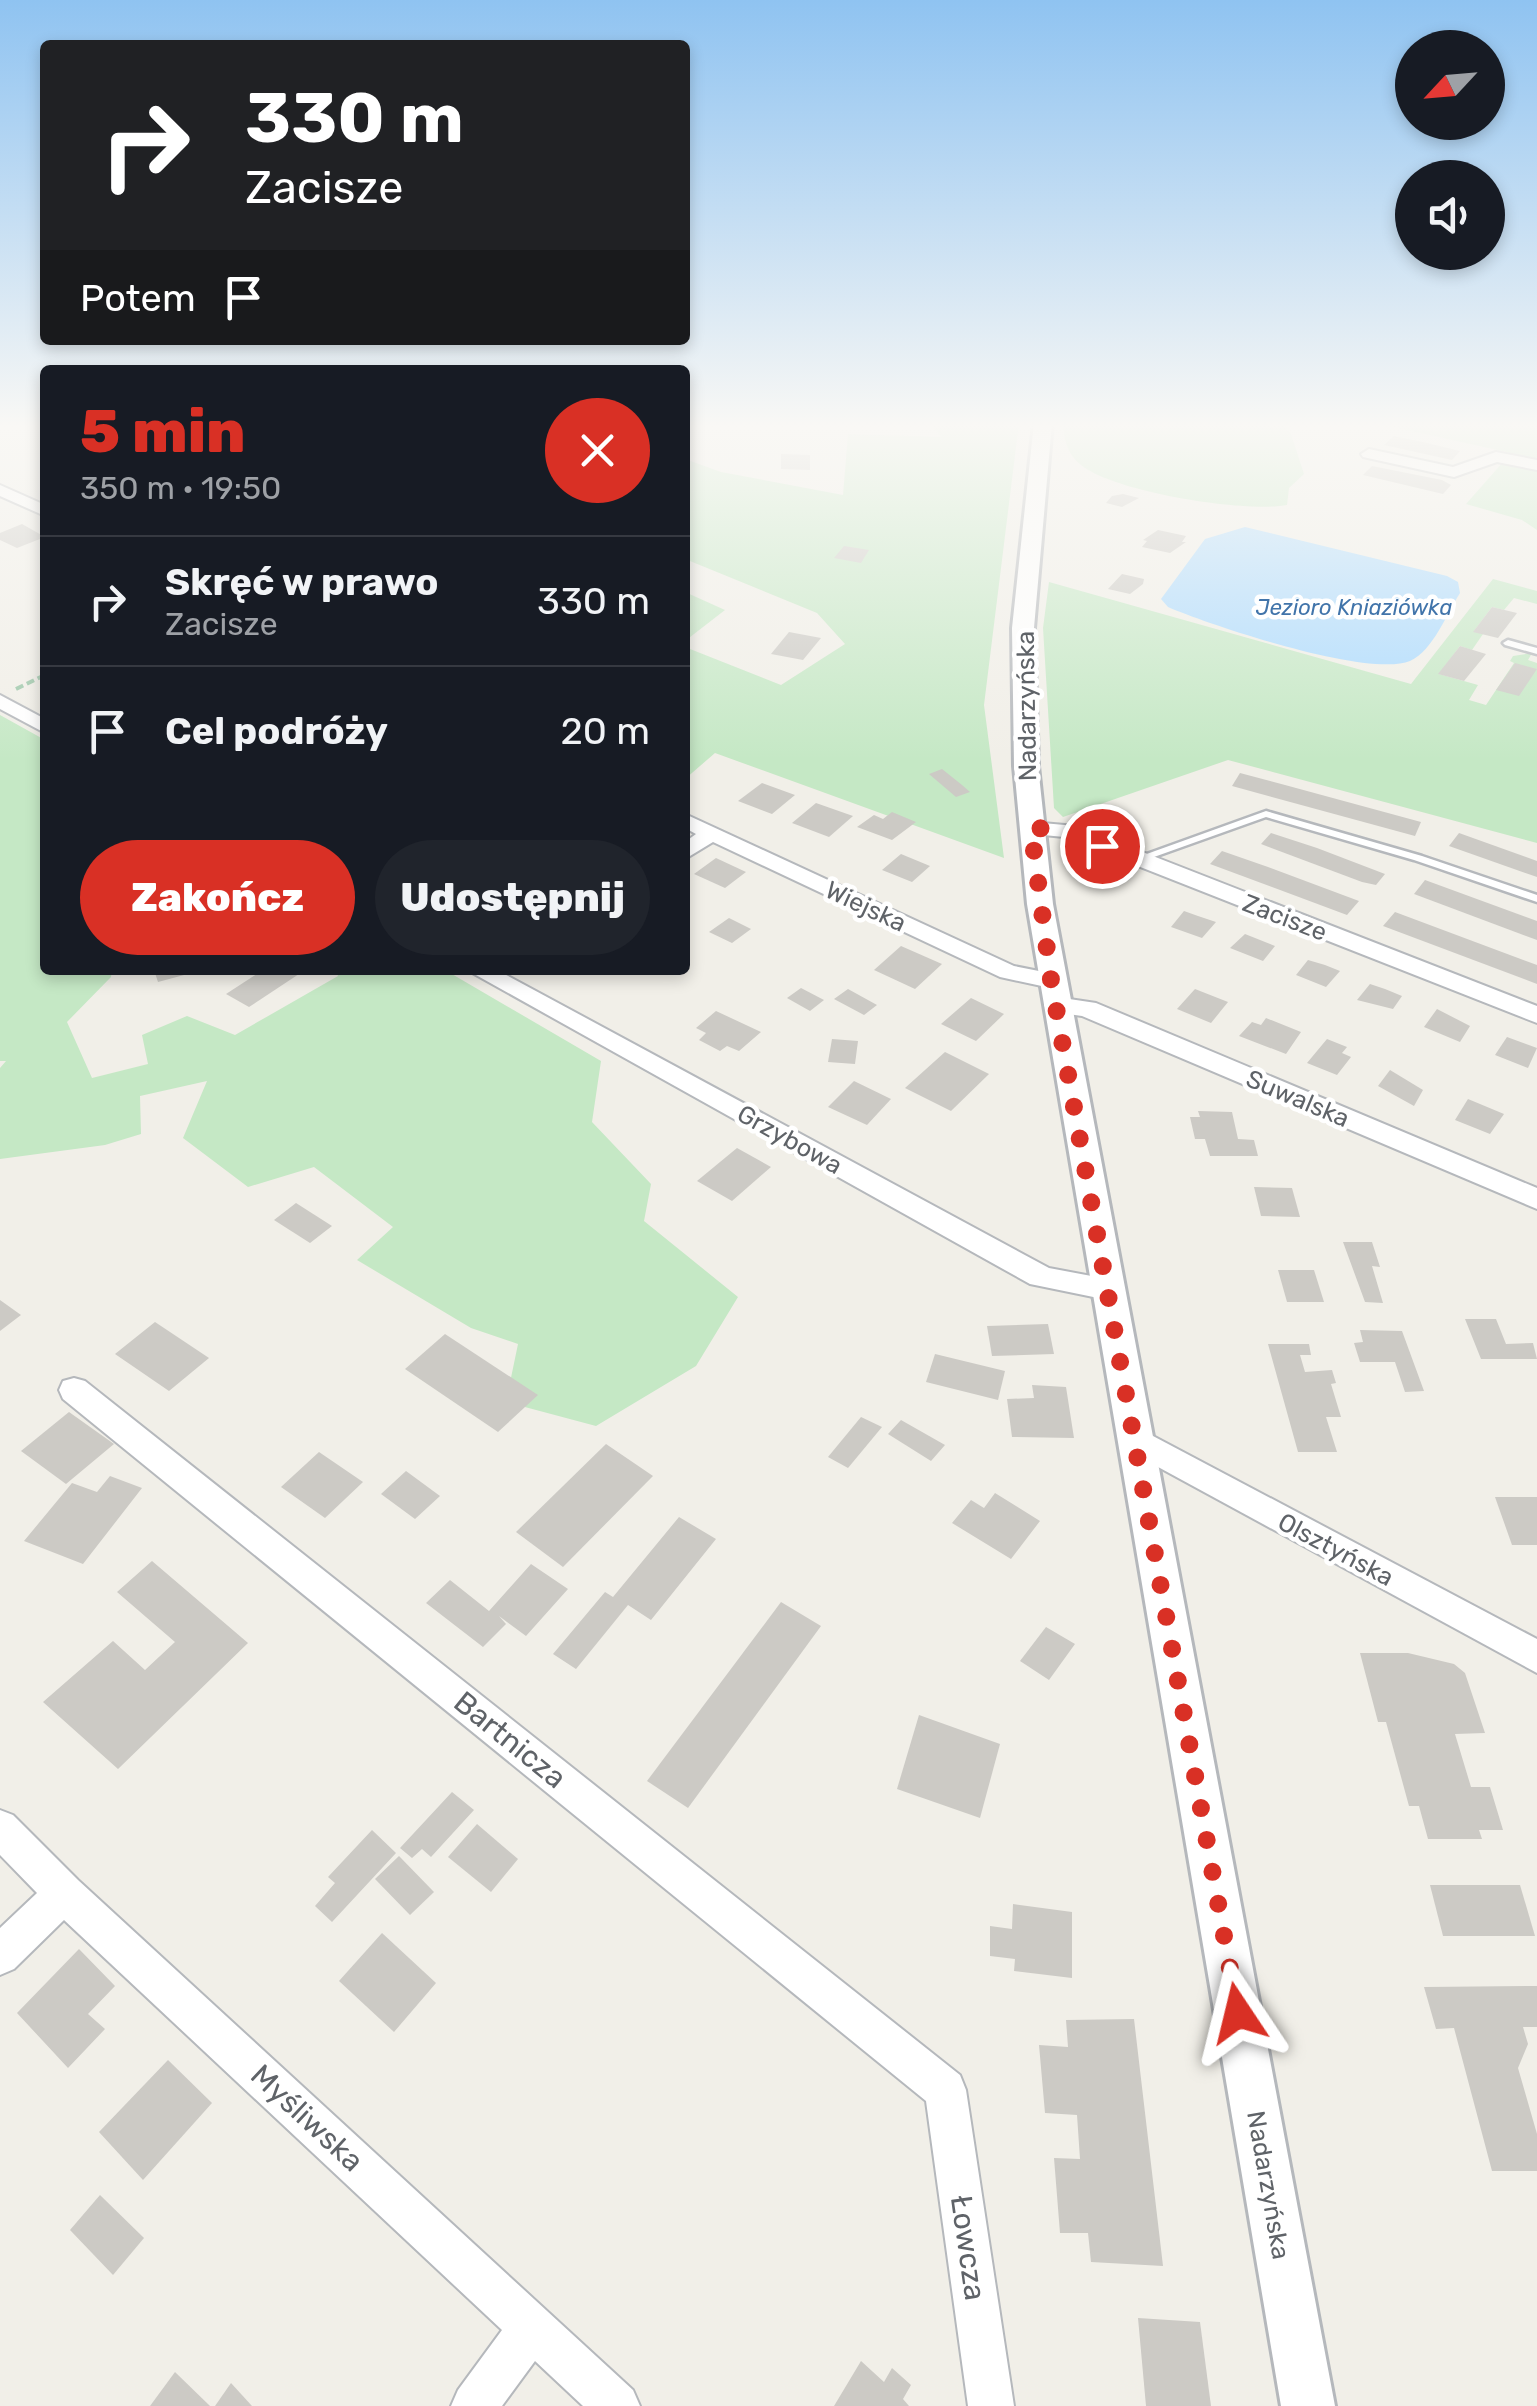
<!DOCTYPE html>
<html lang="pl">
<meta charset="utf-8">
<style>
:root{--surface:#171b24;--page:#20242c;--text:#f1f3f6;--muted:#9ea1a6;--line:#363941;--accent:#d93025}
body{margin:0;font-family:Rubik,sans-serif;background:var(--page);color:var(--text);height:100vh;display:flex;flex-direction:column;font-size:38px;white-space:nowrap}
*{box-sizing:border-box;margin:0}
p{font-size:32px;color:var(--muted)}
.icon{flex:none;width:55px;height:55px;fill:none;stroke:currentColor;stroke-width:2;stroke-linecap:round;stroke-linejoin:round}
.map{position:relative;flex:1;overflow:hidden}
.details{position:absolute;left:40px;top:365px;width:650px;height:610px;display:flex;flex-direction:column;background:var(--surface);border-radius:10px;box-shadow:0 5px 15px #0003}
.details>*{flex:none}
.guide{position:absolute;left:40px;top:40px;width:650px;height:305px;border-radius:10px;box-shadow:0 5px 15px #0003;background:#202124;color:#fff;overflow:hidden}
.needle{width:65px;rotate:244deg}
.controls{position:absolute;left:1395px;top:30px;display:grid;gap:20px}
.controls a{display:grid;place-items:center;width:110px;height:110px;border-radius:50%;background:var(--surface);box-shadow:0 5px 15px #0003;font-size:50px}
.pin{position:absolute;display:grid;place-items:center;width:85px;height:85px;color:#fff;margin:-42px;border:5px solid #fff;border-radius:50%;box-shadow:0 2px 10px #0007}
.me{position:absolute;width:110px;margin:-55px;rotate:350deg;stroke-linejoin:round;filter:drop-shadow(0 0 8px #0008)}
.turn{display:flex;align-items:center;gap:35px;height:210px;padding:0 40px;font-size:45px}
.turn .icon{width:130px;height:130px;stroke-width:2.5}
.turn b{display:block;font-size:70px;line-height:85px}
.then{display:flex;align-items:center;height:95px;padding:0 40px;background:#0003;gap:20px;font-size:38px}
.round{display:grid;place-items:center;flex:none;width:105px;height:105px;border-radius:52px;background:var(--page)}
.head{display:flex;align-items:center;justify-content:space-between;height:170px;padding:0 40px}
h1{font-size:60px;font-weight:800;line-height:75px;color:var(--accent)}
.button{display:flex;gap:20px;margin-top:auto;padding:20px 40px}
.button a{flex:1;height:115px;border-radius:60px;background:var(--accent);color:#fff;font-size:40px;font-weight:800;line-height:115px;text-align:center}
.button a+a{background:var(--page);color:var(--text)}
ul{padding:0;list-style:none}
li{display:flex;align-items:center;gap:30px;height:130px;padding:0 40px;border-top:2px solid var(--line)}
li div{flex:1}
li b{display:block;font-size:38px}
li em{font-style:normal}
.map>svg:first-child{display:block}
</style>
<div class="map">
<svg width="1537" height="2406" viewBox="0 0 1537 2406">
<rect width="100%" height="100%" fill="#f1efe8"/>
<!-- green -->
<g fill="#c5e8c5">
<polygon points="928,423 1019,423 984,705 1004,858 715,753 685,779 685,647 781,685 845,644 817,613 685,559 685,459 721,472 843,495 848,434 942,437"/>
<path d="M1063,423H1282L1291,434L1304,474L1289,488L1287,505C1245,513 1114,492 1081,465C1067,454 1064,440 1063,423Z"/>
<polygon points="1393,423 1537,423 1537,530 1522,520 1466,504 1511,453 1389,426"/>
<polygon points="1493,579 1537,591 1537,604 1514,598 1504,610 1492,607 1474,631 1483,634 1472,650 1460,646 1439,674 1478,685 1469,700 1486,705 1514,663 1510,661 1513,656 1532,653 1528,660 1537,663 1537,843 1228,760 1063,817 1054,808 1043,628 1049,582 1411,684"/>
<polygon points="685,592 725,610 685,641"/>
<polygon points="0,715 45,740 45,970 112,970 111,977 67,1022 92,1078 148,1064 142,1035 187,1016 235,1035 338,976 336,970 445,970 601,1061 592,1122 651,1184 644,1221 738,1297 696,1366 596,1426 506,1402 518,1344 471,1328 357,1260 393,1227 314,1167 248,1187 183,1138 207,1081 140,1096 141,1134 105,1145 0,1159 0,1068 6,1061 0,1061"/>
</g>
<!-- water -->
<path fill="#aadaff" d="M1245,527L1447,576L1458,582L1460,593C1447,613 1433,651 1410,661C1369,678 1212,626 1168,607L1161,599L1205,539Z"/>
<!-- building -->
<g fill="#cccac5">
<polygon points="1394,436 1427,443 1460,451 1452,460 1384,445"/>
<polygon points="781,454 810,455 810,470 781,469"/>
<polygon points="1372,466 1442,480 1451,485 1443,494 1363,475"/>
<polygon points="1123,494 1139,498 1122,507 1106,503 1112,496"/>
<polygon points="22,524 45,537 17,548 0,540 0,533"/>
<polygon points="1158,530 1186,536 1182,542 1186,542 1170,553 1142,547 1147,541 1143,540"/>
<polygon points="844,546 869,550 861,563 834,558"/>
<polygon points="1122,574 1144,579 1143,584 1130,594 1108,589"/>
<polygon points="1492,607 1517,613 1498,638 1473,632"/>
<polygon points="789,632 821,638 803,660 771,654"/>
<polygon points="1460,646 1486,654 1464,681 1438,674"/>
<polygon points="1515,663 1537,669 1519,696 1496,690"/>
<polygon points="942,769 962,785 970,792 956,797 929,774"/>
<polygon points="1240,773 1285,785 1421,822 1415,836 1232,786"/>
<polygon points="762,783 795,795 772,814 738,801"/>
<polygon points="816,803 853,816 829,837 792,823"/>
<polygon points="892,812 916,822 892,840 857,827 874,815 883,819"/>
<polygon points="1271,833 1317,848 1385,874 1376,885 1362,882 1261,844"/>
<polygon points="1459,833 1537,861 1537,877 1449,846"/>
<polygon points="1222,851 1268,867 1359,901 1347,915 1210,864"/>
<polygon points="901,854 930,866 912,882 882,870"/>
<polygon points="716,858 746,872 725,888 694,874"/>
<polygon points="1425,880 1537,921 1537,940 1414,894"/>
<polygon points="1184,911 1198,916 1216,922 1202,938 1171,927"/>
<polygon points="1395,912 1537,965 1537,984 1383,926"/>
<polygon points="729,918 751,929 732,943 709,932"/>
<polygon points="1245,934 1275,946 1263,961 1230,948"/>
<polygon points="901,946 942,964 915,989 874,970"/>
<polygon points="1308,960 1325,965 1340,971 1326,987 1296,975"/>
<polygon points="154,970 198,970 199,971 158,982"/>
<polygon points="263,970 302,972 249,1007 226,994"/>
<polygon points="1370,984 1385,989 1402,996 1393,1009 1357,1000"/>
<polygon points="801,988 824,1000 810,1011 787,998"/>
<polygon points="848,989 877,1005 864,1015 834,999"/>
<polygon points="1195,989 1228,1002 1211,1023 1177,1009"/>
<polygon points="971,998 1004,1014 976,1041 941,1024"/>
<polygon points="1437,1009 1470,1026 1460,1042 1424,1027"/>
<polygon points="716,1011 761,1032 739,1051 727,1046 720,1051 699,1040 706,1033 696,1028"/>
<polygon points="1266,1018 1301,1032 1286,1054 1239,1036 1252,1022 1261,1025"/>
<polygon points="1507,1037 1537,1048 1528,1068 1495,1055"/>
<polygon points="832,1039 858,1041 855,1064 828,1062"/>
<polygon points="1327,1039 1347,1047 1342,1053 1351,1057 1337,1075 1307,1063"/>
<polygon points="945,1052 989,1074 951,1111 905,1088"/>
<polygon points="1390,1070 1423,1090 1414,1106 1378,1086"/>
<polygon points="854,1081 891,1099 867,1125 828,1107"/>
<polygon points="1468,1099 1504,1114 1490,1134 1455,1120"/>
<polygon points="1198,1111 1232,1112 1238,1139 1254,1140 1258,1156 1210,1156 1205,1139 1195,1139 1190,1117 1200,1117"/>
<polygon points="737,1148 771,1167 732,1201 697,1181"/>
<polygon points="1254,1187 1292,1188 1300,1217 1261,1216"/>
<polygon points="296,1203 332,1226 310,1243 274,1220"/>
<polygon points="1343,1242 1372,1242 1380,1267 1372,1266 1383,1303 1365,1302"/>
<polygon points="1278,1270 1314,1270 1324,1302 1287,1302"/>
<polygon points="0,1300 21,1315 0,1331"/>
<polygon points="1465,1319 1496,1319 1506,1344 1533,1343 1537,1359 1481,1359"/>
<polygon points="155,1322 209,1358 169,1391 115,1354"/>
<polygon points="1048,1324 1054,1354 992,1356 987,1326"/>
<polygon points="1360,1330 1402,1331 1424,1391 1405,1392 1395,1362 1360,1362 1354,1343 1363,1342"/>
<polygon points="445,1334 538,1395 498,1432 405,1369"/>
<polygon points="1268,1344 1309,1344 1311,1355 1300,1355 1305,1372 1332,1370 1336,1383 1331,1384 1341,1417 1326,1417 1337,1452 1298,1452"/>
<polygon points="935,1354 1005,1371 998,1400 926,1382"/>
<polygon points="1032,1385 1066,1387 1074,1438 1012,1437 1007,1399 1034,1398"/>
<polygon points="69,1412 114,1444 66,1484 21,1451"/>
<polygon points="861,1417 882,1427 848,1468 828,1457"/>
<polygon points="901,1420 945,1445 931,1461 888,1434"/>
<polygon points="606,1444 653,1476 563,1567 516,1532"/>
<polygon points="319,1452 363,1482 325,1518 281,1487"/>
<polygon points="406,1471 440,1496 415,1519 381,1494"/>
<polygon points="110,1476 142,1488 83,1564 24,1541 72,1483 97,1492"/>
<polygon points="995,1493 1040,1521 1011,1559 952,1523 971,1500 984,1508"/>
<polygon points="1495,1497 1537,1497 1537,1545 1512,1545"/>
<polygon points="679,1517 716,1539 651,1620 628,1605 576,1669 553,1654 605,1592 613,1597"/>
<polygon points="152,1561 248,1643 118,1769 43,1702 113,1641 145,1670 175,1642 117,1592"/>
<polygon points="531,1564 568,1589 526,1636 499,1616 506,1624 483,1647 426,1603 450,1580 489,1611"/>
<polygon points="781,1602 821,1626 688,1808 647,1781"/>
<polygon points="1046,1627 1075,1644 1049,1680 1020,1661"/>
<polygon points="1360,1653 1408,1653 1454,1664 1465,1673 1485,1733 1455,1734 1471,1787 1490,1787 1503,1830 1479,1830 1482,1839 1428,1839 1419,1806 1409,1806 1386,1722 1378,1722"/>
<polygon points="919,1715 1000,1744 980,1818 897,1789"/>
<polygon points="452,1792 474,1810 431,1857 422,1849 412,1858 400,1848"/>
<polygon points="477,1824 518,1859 491,1892 448,1857"/>
<polygon points="372,1830 396,1853 332,1922 315,1906 335,1883 328,1877"/>
<polygon points="399,1856 434,1892 410,1915 375,1879"/>
<polygon points="1430,1885 1520,1885 1535,1936 1443,1936"/>
<polygon points="1013,1904 1072,1912 1072,1978 1014,1971 1015,1959 990,1956 990,1926 1012,1929"/>
<polygon points="382,1933 436,1983 394,2032 339,1981"/>
<polygon points="79,1949 115,1986 88,2014 105,2029 68,2068 17,2013"/>
<polygon points="1537,1986 1537,2027 1523,2027 1528,2044 1518,2068 1537,2134 1537,2171 1492,2171 1454,2028 1436,2029 1424,1987"/>
<polygon points="1134,2019 1163,2266 1091,2262 1088,2233 1060,2233 1054,2158 1080,2159 1077,2115 1045,2113 1039,2045 1068,2047 1066,2020"/>
<polygon points="168,2060 212,2103 143,2180 99,2132"/>
<polygon points="100,2195 144,2238 113,2275 70,2230"/>
<polygon points="1138,2318 1200,2322 1211,2406 1146,2406"/>
<polygon points="861,2361 884,2382 892,2368 911,2385 903,2399 909,2406 834,2406"/>
<polygon points="175,2372 210,2406 150,2406"/>
<polygon points="231,2383 252,2406 215,2406"/>
</g>
<g fill="none" stroke-linecap="round" stroke-linejoin="round">
<!-- service casing -->
<g stroke="#b5b8bc" stroke-width="5">
<g id="service">
<polygon points="1508,640 1537,648 1537,654 1505,645 1503,643"/>
<polygon points="1266,811 1422,856 1537,895 1537,902 1414,860 1266,817 1140,862 1136,863 1130,860"/>
</g>
</g>
<!-- minor casing -->
<g stroke="#b5b8bc" stroke-width="4">
<g id="minor">
<polygon points="1369,449 1453,467 1496,452 1537,460 1537,470 1497,462 1454,477 1363,457 1361,454"/>
<polygon points="0,485 45,505 45,516 0,496"/>
<polygon points="0,695 45,719 45,733 0,709"/>
<polygon points="685,814 1014,966 1059,975 1063,980 1051,988 1000,977 713,842 685,859 685,842 696,834 685,828"/>
<polygon points="1031,822 1076,826 1537,1006 1537,1023 1064,837 1023,833 1020,828"/>
<polygon points="467,970 497,970 1049,1268 1118,1281 1122,1289 1118,1297 1108,1300 1030,1284"/>
<polygon points="1056,997 1096,1003 1537,1188 1537,1209 1082,1016 1047,1011 1044,1005"/>
<polygon points="74,1378 85,1381 960,2075 966,2090 1014,2406 968,2406 926,2101 63,1399 59,1390 63,1381"/>
<polygon points="1136,1427 1537,1639 1537,1673 1125,1449 1120,1440 1125,1431"/>
<polygon points="0,1810 13,1815 78,1880 633,2390 640,2406 583,2406 535,2361 502,2406 451,2406 458,2390 502,2330 64,1920 14,1969 0,1975 0,1928 37,1893 0,1855"/>
</g>
</g>
<!-- tertiary casing -->
<g stroke="#b5b8bc" stroke-width="6">
<polygon id="tertiary" points="1034,423 1052,423 1034,628 1038,766 1053,904 1335,2406 1281,2406 1027,904 1014,766 1012,628"/>
</g>
<!-- path -->
<polyline stroke="#9cc7a9" stroke-width="4" stroke-dasharray="8 4" stroke-linecap="butt" points="16,689 45,675"/>
<!-- service -->
<use href="#service" fill="#fff" fill-rule="evenodd"/>
<!-- minor -->
<use href="#minor" fill="#fff" fill-rule="evenodd"/>
<!-- tertiary -->
<use href="#tertiary" fill="#fff" fill-rule="evenodd"/>
</g>
<!-- sky -->
<linearGradient id="sky" x2="0" y2="1"><stop stop-color="#8fc3f1"/><stop offset="0.56" stop-color="#f9f8f5"/><stop offset="1" stop-color="#f9f8f5" stop-opacity="0"/></linearGradient>
<rect width="1537" height="760" fill="url(#sky)"/>
<g fill="none" stroke-linecap="round" stroke-linejoin="round">
<!-- route -->
<polyline stroke="#d93025" stroke-width="18" stroke-dasharray="0 32.4" points="1102,846 1060,829 1031,828 1051,980 1238,2013"/>
</g>
<g text-anchor="middle" stroke-width="9" stroke-linejoin="round" paint-order="stroke">
<!-- far-water labels -->
<g font-size="22" font-style="italic" fill="#4174aa" stroke="#fff">
<text x="1354" y="615">Jezioro Kniaziówka</text>
</g>
<!-- street labels -->
<g font-size="25" fill="#5f6368" stroke="#fff">
<text transform="translate(1026 706) rotate(-91)" y="9">Nadarzyńska</text>
<text transform="translate(866 906) rotate(25)" y="9">Wiejska</text>
<text transform="translate(1285 917) rotate(21)" y="9">Zacisze</text>
<text transform="translate(1298 1098) rotate(23)" y="9">Suwalska</text>
<text transform="translate(790 1139) rotate(29)" y="9">Grzybowa</text>
<text transform="translate(1336 1549) rotate(28)" y="9">Olsztyńska</text>
<text transform="translate(1269 2185) rotate(80)" y="9">Nadarzyńska</text>
</g>
<!-- near-street labels -->
<g font-size="30" fill="#5f6368" stroke="#fff">
<text transform="translate(510 1740) rotate(39)" y="10">Bartnicza</text>
<text transform="translate(307 2118) rotate(43)" y="10">Myśliwska</text>
<text transform="translate(968 2248) rotate(82)" y="10">Łowcza</text>
</g>
</g>
</svg>
<div class="controls">
<a><svg class="needle" viewBox="-14 -14 28 28"><path d="M0-13l5 13h-10z" fill="#e53935"/><path d="M0 13l5-13h-10z" fill="#9ea1a6"/></svg></a>
<a><svg class="icon" aria-label="sound" viewBox="0 0 24 24"><path d="M4 9h4l5-4v14l-5-4H4zM17 9q2 3 0 6"/></svg></a>
</div>
<div class="pin" style="left:1102px;top:846px;background:#d93025"><svg class="icon" aria-label="arrive" viewBox="0 0 24 24"><path d="M6 21V4h12l-3 4 3 4H6"/></svg></div>
<svg class="me" style="left:1238px;top:2013px" viewBox="-20 -20 40 40"><path d="M0-17L14 15 0 8-14 15z" fill="#d93025" stroke="#fff" stroke-width="4"/></svg>
<div class="guide">
<div class="turn"><svg class="icon" aria-label="right" viewBox="0 0 24 24"><path d="M7 20v-9h11M14 6l5 5-5 5"/></svg><div><b>330 m</b>Zacisze</div></div>
<div class="then">Potem<svg class="icon" aria-label="arrive" viewBox="0 0 24 24"><path d="M6 21V4h12l-3 4 3 4H6"/></svg></div>
</div>
<section class="details">
<div class="head"><div><h1>5 min</h1><p>350 m · 19:50</p></div><a class="round" style="background:#d93025;color:#fff"><svg class="icon" aria-label="close" viewBox="0 0 24 24"><path d="M6 6l12 12M18 6L6 18"/></svg></a></div>
<ul>
<li><svg class="icon" aria-label="right" viewBox="0 0 24 24"><path d="M7 20v-9h11M14 6l5 5-5 5"/></svg><div><b>Skręć w prawo</b><p>Zacisze</p></div><em>330 m</em></li>
<li><svg class="icon" aria-label="arrive" viewBox="0 0 24 24"><path d="M6 21V4h12l-3 4 3 4H6"/></svg><div><b>Cel podróży</b></div><em>20 m</em></li>
</ul>
<div class="button"><a>Zakończ</a><a>Udostępnij</a></div>
</section>
</div>
